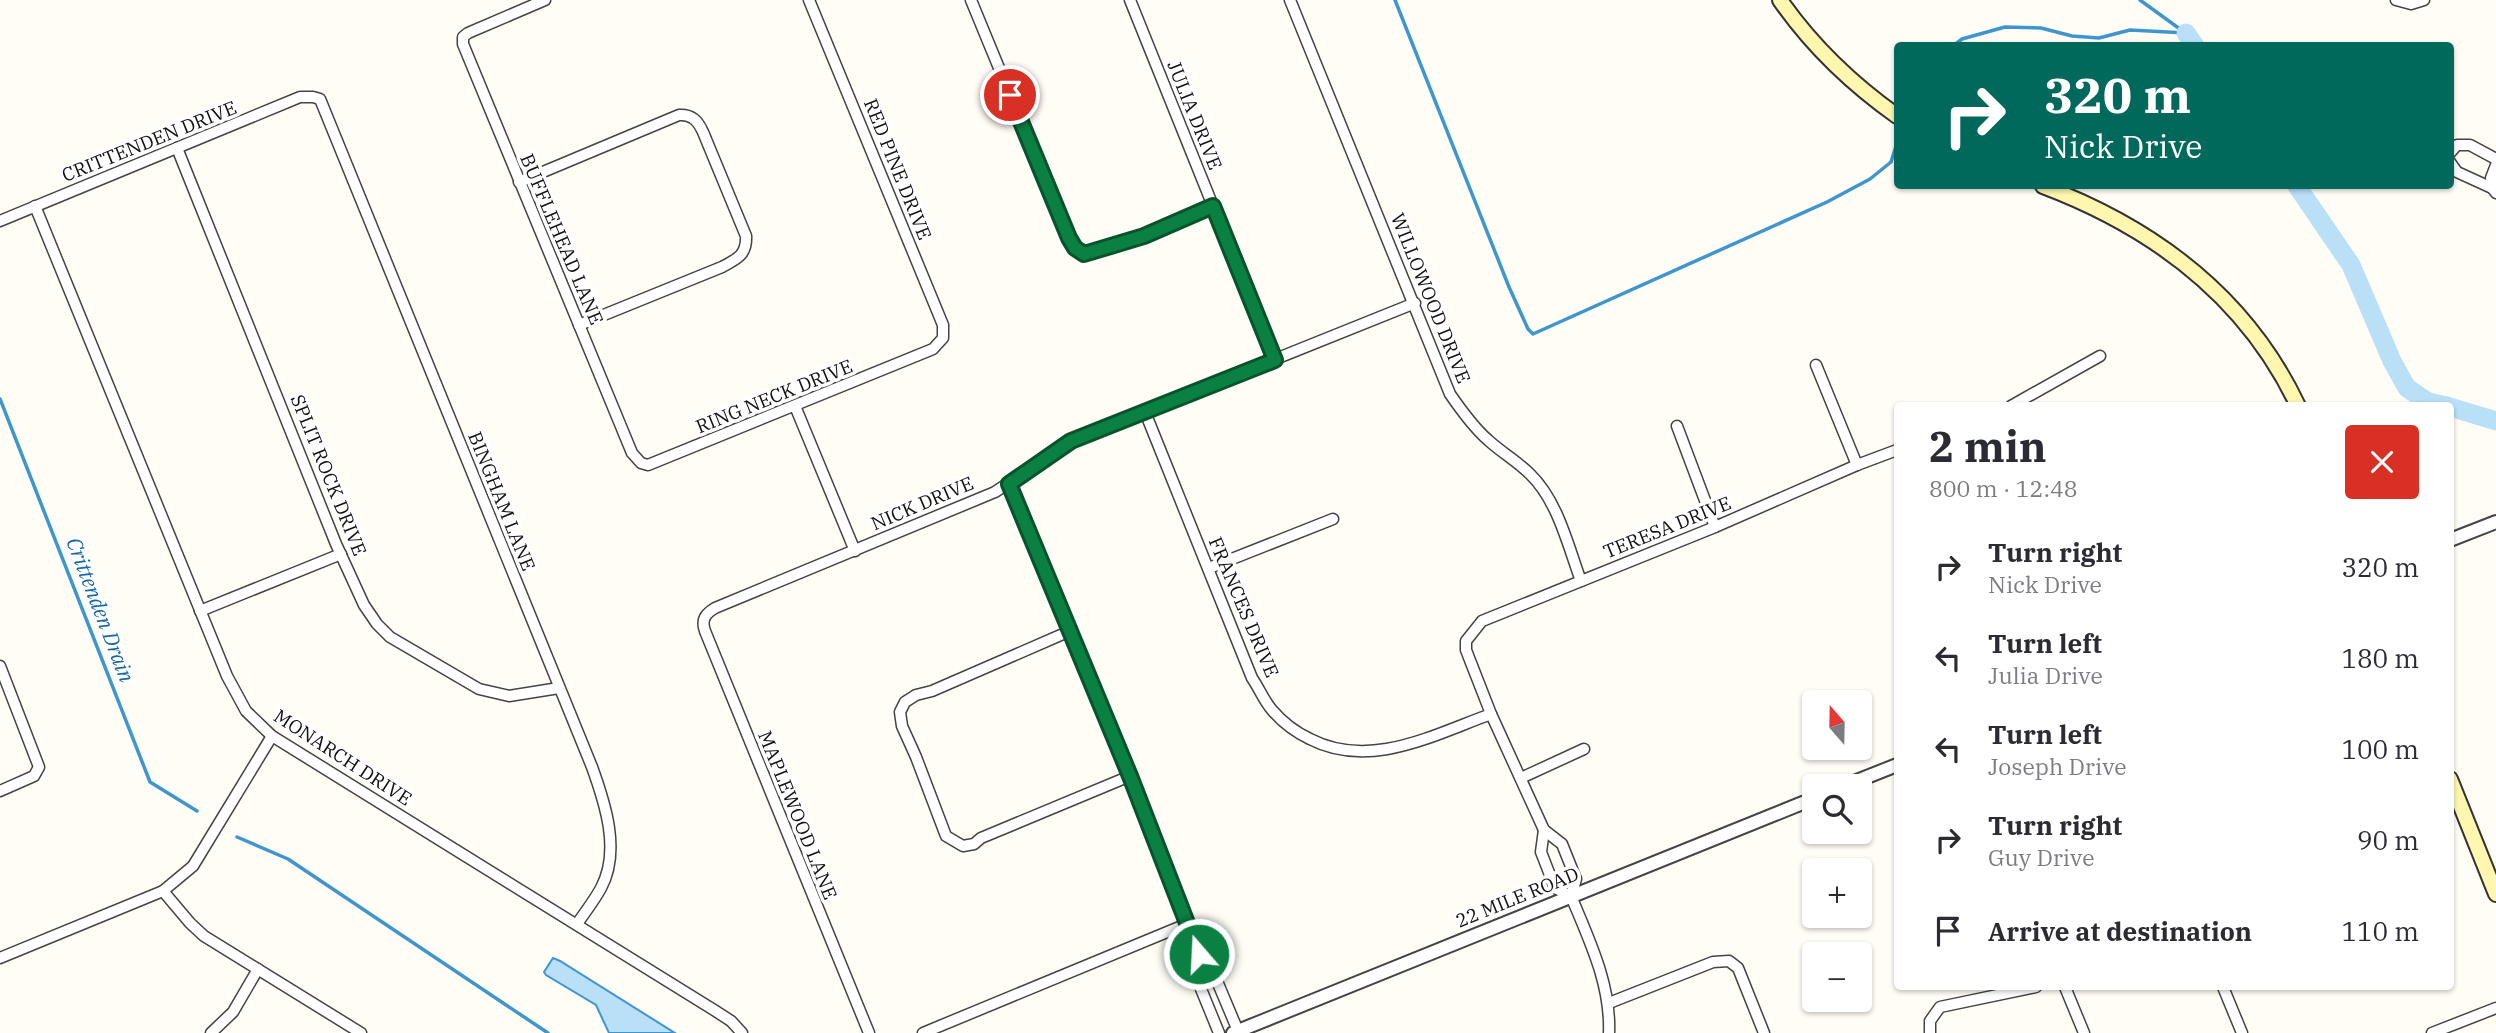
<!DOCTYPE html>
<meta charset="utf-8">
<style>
:root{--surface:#fff;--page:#f2f2f3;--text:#2b2b33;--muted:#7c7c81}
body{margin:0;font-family:"IBM Plex Serif",serif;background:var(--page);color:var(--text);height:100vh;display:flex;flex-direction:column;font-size:26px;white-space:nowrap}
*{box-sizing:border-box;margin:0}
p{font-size:23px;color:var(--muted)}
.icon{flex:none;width:38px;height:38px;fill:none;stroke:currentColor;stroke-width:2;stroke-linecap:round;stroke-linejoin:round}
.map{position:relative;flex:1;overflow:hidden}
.side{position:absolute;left:1894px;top:402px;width:560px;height:588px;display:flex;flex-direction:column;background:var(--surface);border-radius:7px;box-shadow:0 2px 5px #0004}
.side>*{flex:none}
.banner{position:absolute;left:1894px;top:42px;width:560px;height:147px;border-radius:7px;box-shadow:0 2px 5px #0004;background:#00695c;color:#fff;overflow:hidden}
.needle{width:46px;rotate:340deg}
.fabs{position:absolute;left:1802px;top:690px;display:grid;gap:14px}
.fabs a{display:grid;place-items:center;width:70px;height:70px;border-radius:7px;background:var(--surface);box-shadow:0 2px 5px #0004;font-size:35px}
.pin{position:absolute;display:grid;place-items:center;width:60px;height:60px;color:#fff;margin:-30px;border:4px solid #fff;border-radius:50%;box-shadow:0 2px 7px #0007}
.me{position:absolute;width:77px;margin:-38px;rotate:341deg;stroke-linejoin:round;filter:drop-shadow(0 0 5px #0008)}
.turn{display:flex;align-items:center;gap:24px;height:147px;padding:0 35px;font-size:32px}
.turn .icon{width:91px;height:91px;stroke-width:2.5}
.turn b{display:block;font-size:49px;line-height:60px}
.round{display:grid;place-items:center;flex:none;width:74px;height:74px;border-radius:7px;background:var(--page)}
.headline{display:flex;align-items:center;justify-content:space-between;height:119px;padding:0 35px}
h1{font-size:42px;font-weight:800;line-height:52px}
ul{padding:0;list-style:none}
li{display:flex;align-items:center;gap:21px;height:91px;padding:0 35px}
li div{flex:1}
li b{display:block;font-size:26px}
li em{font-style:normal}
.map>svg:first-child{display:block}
</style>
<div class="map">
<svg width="2496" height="1033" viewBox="0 0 2496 1033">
<rect width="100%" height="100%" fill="#fffdf5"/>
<!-- water -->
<polygon fill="#b9e0f7" stroke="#3f96cf" stroke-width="2" points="553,958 560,961 675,1033 609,1033 596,1005 546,975 544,972"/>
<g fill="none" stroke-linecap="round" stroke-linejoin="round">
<!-- stream -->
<g stroke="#3f96cf" stroke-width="3.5">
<polyline points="1395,0 1509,287 1528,329 1533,334 1827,202 1870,179 1891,162 1897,143"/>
<polyline points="2140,0 2184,32"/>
<polyline points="1953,46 1962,39 2005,27 2041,28 2072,36 2099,38 2130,30 2186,33"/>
<polyline points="0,399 150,782 197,811"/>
<polyline points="237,837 288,859 548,1033"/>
</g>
<!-- river -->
<g stroke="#b9e0f7" stroke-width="19">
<polyline points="2186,33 2195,46"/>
<polyline points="2297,186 2351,265 2392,361 2407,388 2428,402 2447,406"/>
<polyline points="2450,407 2496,421"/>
</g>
<!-- minor casing -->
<g stroke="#444" stroke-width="13">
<g id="minor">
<polyline points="545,0 468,33 463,37 463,44 632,453 641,463 648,465 933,349 943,338 943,325 809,0"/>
<path d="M971,0L1069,238L1075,248L1084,254C1129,245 1171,224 1213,206"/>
<polyline points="1130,0 1275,360"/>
<path d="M1290,0L1450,394C1461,410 1473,427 1488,440C1501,452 1517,461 1530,474C1558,501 1568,546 1581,581"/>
<polyline points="2396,0 2411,4 2424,0"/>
<polyline points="177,148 336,544 364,605 377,624 390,637 479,689 509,696 559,688"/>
<polyline points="2450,153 2457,145 2470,145 2496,159"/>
<polyline points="2450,162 2457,172 2492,188 2496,193"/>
<path d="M519,182L679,115C692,114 698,121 703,132L746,236C747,255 737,259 722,267L579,325"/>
<polyline points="2492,188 2491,178 2496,165"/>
<polyline points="35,206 227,676 246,711 272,736 714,1010 731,1021 742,1033"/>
<path d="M0,221L300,97H313L320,99L592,767C605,803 621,851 601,888C594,901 585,912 577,924"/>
<polyline points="1816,365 1857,465"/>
<polyline points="795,406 855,551"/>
<polyline points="2011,406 2100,356"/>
<path d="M1145,412L1252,678C1259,688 1264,701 1272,710C1283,723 1295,732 1310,739C1370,770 1433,735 1491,714"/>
<polyline points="1677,426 1715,527"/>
<polyline points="1009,484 1195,938 1204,971 1201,989 1219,1033"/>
<polyline points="1209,568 1333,519"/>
<polyline points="200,611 341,554"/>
<polyline points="1070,631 932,691 916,695 905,702 900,712 902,726 916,757 946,836 963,846 974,844 981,838 1130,776"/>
<polyline points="0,666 39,767 34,776 0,791"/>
<polyline points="1521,778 1584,749"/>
<polyline points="1544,830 1541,852 1555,888 1571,896"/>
<polyline points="163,891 190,923 204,936 361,1033"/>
<polyline points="0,958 163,891 193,866 272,736"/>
<polyline points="1204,971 1217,981 1238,1031"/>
<polyline points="2065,987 2084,1033"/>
<polyline points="2223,987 2242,1033"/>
<polyline points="1609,1003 1713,962 1729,961 1738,968 1764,1033"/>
<polyline points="211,1033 233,1012 258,969"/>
<path d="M869,1033L705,631C701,620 705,614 715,608L995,492L1071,441L1415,303"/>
<polyline points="923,1033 1189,923"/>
<path d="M1609,1033C1611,984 1589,940 1571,896L1576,879L1562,844L1544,830L1491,714L1466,650V641L1482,621L1715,527L1857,465L1897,450"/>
<polyline points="1930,1033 1930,1021 1940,1007 2036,987"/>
<polyline points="2432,1033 2496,1008"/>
</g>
</g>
<!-- tertiary casing -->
<g stroke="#444" stroke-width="16">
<g id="tertiary">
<polyline points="2450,540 2496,522"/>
<polyline points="1844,786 1897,765"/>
<polyline points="1233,1033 1815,798"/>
</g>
</g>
<!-- secondary casing -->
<g stroke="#333" stroke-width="18">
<g id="secondary">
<path d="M1780,0C1812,46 1852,84 1897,116"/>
<path d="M2043,186C2154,228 2246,296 2298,406"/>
<polyline points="2450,779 2496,894"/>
</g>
</g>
<!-- minor -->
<use href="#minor" stroke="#fff" stroke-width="10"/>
<!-- tertiary -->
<use href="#tertiary" stroke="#fff" stroke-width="12"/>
<!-- secondary -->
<use href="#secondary" stroke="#fff6b0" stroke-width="14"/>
</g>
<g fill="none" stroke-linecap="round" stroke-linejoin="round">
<!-- route casing -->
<g stroke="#07532c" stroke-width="18">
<polyline id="route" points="1010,95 1069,238 1075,248 1084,254 1144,236 1213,206 1275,360 1071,441 1009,484 1130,776 1199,954"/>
</g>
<!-- route -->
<use href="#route" stroke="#0b8043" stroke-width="12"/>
</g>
<g text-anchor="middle" stroke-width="7" stroke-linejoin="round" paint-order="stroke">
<!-- street labels -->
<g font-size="19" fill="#111" stroke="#fff">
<text transform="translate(1195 115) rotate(68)" y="7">JULIA DRIVE</text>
<text transform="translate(149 141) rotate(-22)" y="7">CRITTENDEN DRIVE</text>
<text transform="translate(898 169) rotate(68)" y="7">RED PINE DRIVE</text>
<text transform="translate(562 239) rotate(67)" y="7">BUFFLEHEAD LANE</text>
<text transform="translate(1431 298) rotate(68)" y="7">WILLOWOOD DRIVE</text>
<text transform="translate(774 396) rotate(-22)" y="7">RING NECK DRIVE</text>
<text transform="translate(329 475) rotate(68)" y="7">SPLIT ROCK DRIVE</text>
<text transform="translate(502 501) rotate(68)" y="7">BINGHAM LANE</text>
<text transform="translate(922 503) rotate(-23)" y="7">NICK DRIVE</text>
<text transform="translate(1667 527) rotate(-22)" y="7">TERESA DRIVE</text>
<text transform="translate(1244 607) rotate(67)" y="7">FRANCES DRIVE</text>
<text transform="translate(343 757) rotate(33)" y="7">MONARCH DRIVE</text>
<text transform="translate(798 815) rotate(68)" y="7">MAPLEWOOD LANE</text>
<text transform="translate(1517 897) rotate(-22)" y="7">22 MILE ROAD</text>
</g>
<!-- water labels -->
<g font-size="21" font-style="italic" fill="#1768a6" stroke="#fff">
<text transform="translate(100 610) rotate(69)" y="7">Crittenden Drain</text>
</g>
</g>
</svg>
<div class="fabs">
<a><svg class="needle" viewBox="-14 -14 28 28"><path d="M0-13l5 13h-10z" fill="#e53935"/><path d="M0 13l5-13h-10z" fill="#7c7c81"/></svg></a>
<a><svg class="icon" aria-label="search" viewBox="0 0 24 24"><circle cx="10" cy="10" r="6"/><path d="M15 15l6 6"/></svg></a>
<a>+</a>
<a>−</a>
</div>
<div class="pin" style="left:1010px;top:95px;background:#d93025"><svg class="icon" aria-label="arrive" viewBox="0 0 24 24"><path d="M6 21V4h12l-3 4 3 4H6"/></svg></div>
<svg class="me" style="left:1199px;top:954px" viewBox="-20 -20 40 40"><circle r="17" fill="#0b8043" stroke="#fff" stroke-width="3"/><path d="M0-11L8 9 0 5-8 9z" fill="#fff"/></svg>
<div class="banner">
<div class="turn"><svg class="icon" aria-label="right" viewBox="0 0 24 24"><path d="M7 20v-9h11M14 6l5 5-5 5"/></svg><div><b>320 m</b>Nick Drive</div></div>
</div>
<section class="side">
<div class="headline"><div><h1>2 min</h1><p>800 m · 12:48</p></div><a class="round" style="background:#d93025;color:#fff"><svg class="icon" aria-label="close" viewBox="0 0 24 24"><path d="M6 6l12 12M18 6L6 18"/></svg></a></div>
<ul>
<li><svg class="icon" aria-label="right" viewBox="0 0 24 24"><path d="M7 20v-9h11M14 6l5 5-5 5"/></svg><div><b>Turn right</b><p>Nick Drive</p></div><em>320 m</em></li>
<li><svg class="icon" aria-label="left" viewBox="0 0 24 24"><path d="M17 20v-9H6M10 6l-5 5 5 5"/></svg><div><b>Turn left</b><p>Julia Drive</p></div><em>180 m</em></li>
<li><svg class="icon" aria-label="left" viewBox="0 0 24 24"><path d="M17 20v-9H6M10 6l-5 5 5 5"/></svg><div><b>Turn left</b><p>Joseph Drive</p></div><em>100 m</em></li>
<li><svg class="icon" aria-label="right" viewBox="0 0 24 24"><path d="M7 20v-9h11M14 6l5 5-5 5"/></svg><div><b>Turn right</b><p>Guy Drive</p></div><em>90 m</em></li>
<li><svg class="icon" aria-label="arrive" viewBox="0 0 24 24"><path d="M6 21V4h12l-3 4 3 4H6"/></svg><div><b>Arrive at destination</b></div><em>110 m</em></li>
</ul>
</section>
</div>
